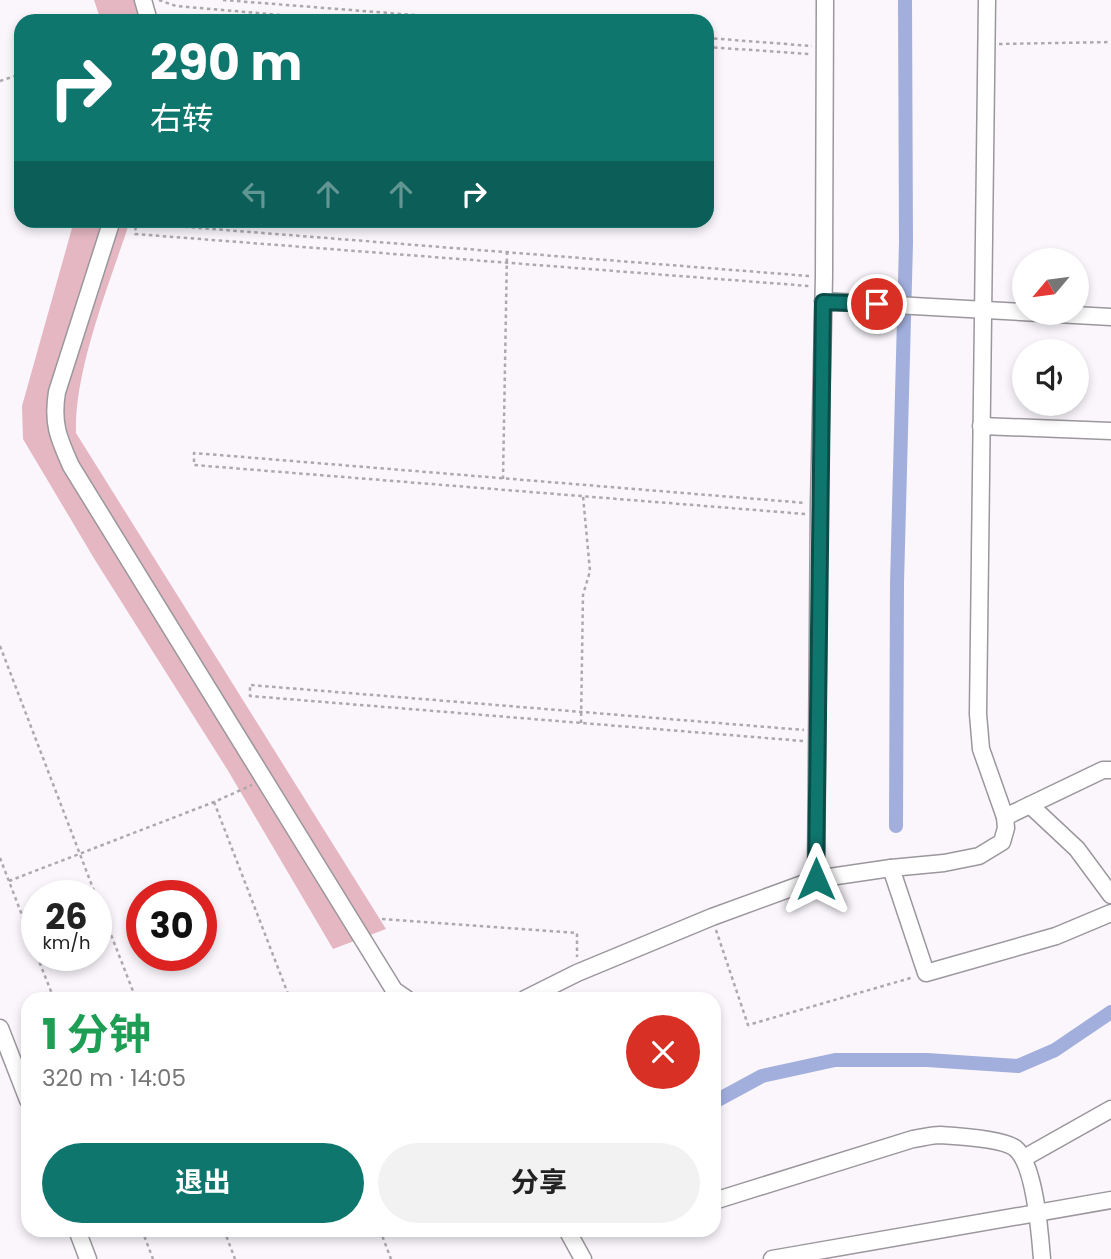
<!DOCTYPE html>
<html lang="zh">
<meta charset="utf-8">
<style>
:root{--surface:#fff;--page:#f2f2f2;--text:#222;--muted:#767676;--accent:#0f766e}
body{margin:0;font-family:Poppins,"Noto Sans SC",sans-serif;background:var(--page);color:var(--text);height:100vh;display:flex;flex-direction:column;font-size:26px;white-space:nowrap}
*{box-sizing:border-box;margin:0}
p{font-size:23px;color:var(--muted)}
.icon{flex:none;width:38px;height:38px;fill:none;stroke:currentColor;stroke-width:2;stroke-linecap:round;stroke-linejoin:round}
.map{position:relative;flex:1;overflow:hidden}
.details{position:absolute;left:21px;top:992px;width:700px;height:245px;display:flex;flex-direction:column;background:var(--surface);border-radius:21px;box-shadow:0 4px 10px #0003}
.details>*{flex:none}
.top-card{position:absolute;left:14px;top:14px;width:700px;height:214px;border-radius:21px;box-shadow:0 4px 10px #0003;background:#0f766e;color:#fff;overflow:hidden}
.needle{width:46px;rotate:241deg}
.buttons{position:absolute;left:1012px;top:248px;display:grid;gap:14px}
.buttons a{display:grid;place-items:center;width:77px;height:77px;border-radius:50%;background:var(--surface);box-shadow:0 4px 10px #0003;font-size:35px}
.speed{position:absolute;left:21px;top:880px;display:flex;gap:14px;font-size:35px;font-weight:700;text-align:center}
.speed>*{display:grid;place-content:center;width:91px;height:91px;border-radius:50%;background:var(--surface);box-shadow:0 4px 10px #0003;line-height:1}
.speed small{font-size:18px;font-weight:400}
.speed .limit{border:10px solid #d22;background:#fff;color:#111}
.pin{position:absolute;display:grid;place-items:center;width:60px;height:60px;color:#fff;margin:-30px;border:4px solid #fff;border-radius:50%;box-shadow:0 2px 7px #0007}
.me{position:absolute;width:77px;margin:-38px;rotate:0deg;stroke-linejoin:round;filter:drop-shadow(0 0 5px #0008)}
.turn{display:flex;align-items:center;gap:24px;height:147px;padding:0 21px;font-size:32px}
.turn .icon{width:91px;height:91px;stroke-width:2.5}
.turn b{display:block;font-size:49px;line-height:60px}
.lanes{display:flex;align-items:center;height:66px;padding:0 21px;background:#0003;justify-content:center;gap:35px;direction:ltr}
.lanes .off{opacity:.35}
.round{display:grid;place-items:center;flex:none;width:74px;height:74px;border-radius:37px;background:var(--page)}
.overview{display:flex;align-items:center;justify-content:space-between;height:119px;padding:0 21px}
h1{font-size:42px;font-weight:700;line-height:52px;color:#1e9e55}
.primary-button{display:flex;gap:14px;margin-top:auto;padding:14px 21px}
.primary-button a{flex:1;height:80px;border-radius:42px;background:var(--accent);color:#fff;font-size:28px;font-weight:700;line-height:80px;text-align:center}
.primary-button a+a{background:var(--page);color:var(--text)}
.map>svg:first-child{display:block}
</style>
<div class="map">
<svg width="1111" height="1259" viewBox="0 0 1111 1259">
<rect width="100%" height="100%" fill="#faf6fc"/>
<!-- green -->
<g fill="#e5b7c2">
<polygon points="94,0 147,0 160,21 101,21"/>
<path d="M74,221H130C110,282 74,370 76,433L386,929L333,949L227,769L95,560L23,439L22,406Z"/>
</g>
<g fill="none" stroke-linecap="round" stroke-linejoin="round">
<!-- canal -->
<g stroke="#a2afdd" stroke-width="14">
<polyline points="896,826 897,583 906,243 905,0"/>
<polyline points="714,1102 762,1076 835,1060 927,1060 1018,1066 1055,1050 1111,1012"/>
</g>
<!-- minor casing -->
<g stroke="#9b979d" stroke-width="19">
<g id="minor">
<polyline points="143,0 149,21"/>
<path d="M112,220L57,392C52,423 58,437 71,466L394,990L407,999"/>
<polyline points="823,301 1111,317"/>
<polyline points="981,426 1111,431"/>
<polyline points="1030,805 1077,849 1111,895"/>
<polyline points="1005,817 1103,770 1111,770"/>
<polyline points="891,868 926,973 1056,936 1111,913"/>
<polyline points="816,879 819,504 824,276 825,0"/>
<polyline points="525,999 577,973 712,917 816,879 891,868 944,863 979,856 1002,842 1006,828 1005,817 981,749 978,714 987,0"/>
<polyline points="0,1028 28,1100"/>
<polyline points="1024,1158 1111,1109"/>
<path d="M714,1201L913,1139C922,1138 931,1135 940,1135C957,1136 1003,1139 1015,1148C1035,1164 1040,1234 1042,1259"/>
<polyline points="77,1230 88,1259"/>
<polyline points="567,1230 583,1259"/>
<polyline points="772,1259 1111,1200"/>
</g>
</g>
<!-- path -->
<g stroke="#aca9ae" stroke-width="2.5" stroke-dasharray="3.5 3.5" stroke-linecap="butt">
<polyline points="159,0 176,6 350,21"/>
<polyline points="223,0 491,21"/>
<polyline points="707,38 812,46"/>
<polyline points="999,44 1111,42"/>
<polyline points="707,47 810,54"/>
<polyline points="0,81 21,74"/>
<polyline points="809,276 136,223 135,234 809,286"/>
<polyline points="503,479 507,252"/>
<polyline points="805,514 194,465 194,453 806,503"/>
<polyline points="0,646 96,896"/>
<polyline points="581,723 583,595 590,571 583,496"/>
<polyline points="803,741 250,696 250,685 804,730"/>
<polyline points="214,802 290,999"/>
<polyline points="0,858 37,954"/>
<polyline points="9,881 214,802 252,785"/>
<polyline points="96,896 136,999"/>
<polyline points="382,919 577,933 577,957"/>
<polyline points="716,930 748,1025 914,977"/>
<polyline points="37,956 54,999"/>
<polyline points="142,1230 153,1259"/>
<polyline points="224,1230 235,1259"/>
<polyline points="380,1230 391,1259"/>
</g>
<!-- minor -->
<use href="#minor" stroke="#fff" stroke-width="16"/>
</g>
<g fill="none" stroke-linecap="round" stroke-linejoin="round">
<!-- route casing -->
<g stroke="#0a4d48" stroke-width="18">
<polyline id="route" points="816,879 823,302 877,304"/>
</g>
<!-- route -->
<use href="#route" stroke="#0f766e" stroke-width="12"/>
</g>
</svg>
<div class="buttons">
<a><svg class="needle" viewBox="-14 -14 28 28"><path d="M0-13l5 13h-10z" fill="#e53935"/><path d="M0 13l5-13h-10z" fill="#767676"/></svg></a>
<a><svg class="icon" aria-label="sound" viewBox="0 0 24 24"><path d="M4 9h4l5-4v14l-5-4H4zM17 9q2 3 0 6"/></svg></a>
</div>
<div class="speed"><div>26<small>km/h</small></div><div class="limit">30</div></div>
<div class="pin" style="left:877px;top:304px;background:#d93025"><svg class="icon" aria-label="arrive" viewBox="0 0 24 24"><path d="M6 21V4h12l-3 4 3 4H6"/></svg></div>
<svg class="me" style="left:816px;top:879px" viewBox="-20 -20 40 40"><path d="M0-17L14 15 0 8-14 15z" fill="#0f766e" stroke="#fff" stroke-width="4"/></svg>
<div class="top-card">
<div class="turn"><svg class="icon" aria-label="right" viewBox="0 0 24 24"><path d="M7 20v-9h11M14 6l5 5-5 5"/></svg><div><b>290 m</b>右转</div></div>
<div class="lanes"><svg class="icon off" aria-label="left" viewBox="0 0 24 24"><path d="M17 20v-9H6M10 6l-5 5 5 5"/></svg><svg class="icon off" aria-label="ahead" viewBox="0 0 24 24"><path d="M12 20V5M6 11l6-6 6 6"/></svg><svg class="icon off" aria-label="ahead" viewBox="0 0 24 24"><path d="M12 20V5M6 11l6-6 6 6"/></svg><svg class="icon" aria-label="right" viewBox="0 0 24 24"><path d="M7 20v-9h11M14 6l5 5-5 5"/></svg></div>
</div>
<section class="details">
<div class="overview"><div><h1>1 分钟</h1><p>320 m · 14:05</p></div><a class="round" style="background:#d93025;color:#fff"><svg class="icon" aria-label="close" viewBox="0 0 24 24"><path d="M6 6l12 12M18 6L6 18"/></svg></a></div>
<div class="primary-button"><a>退出</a><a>分享</a></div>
</section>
</div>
